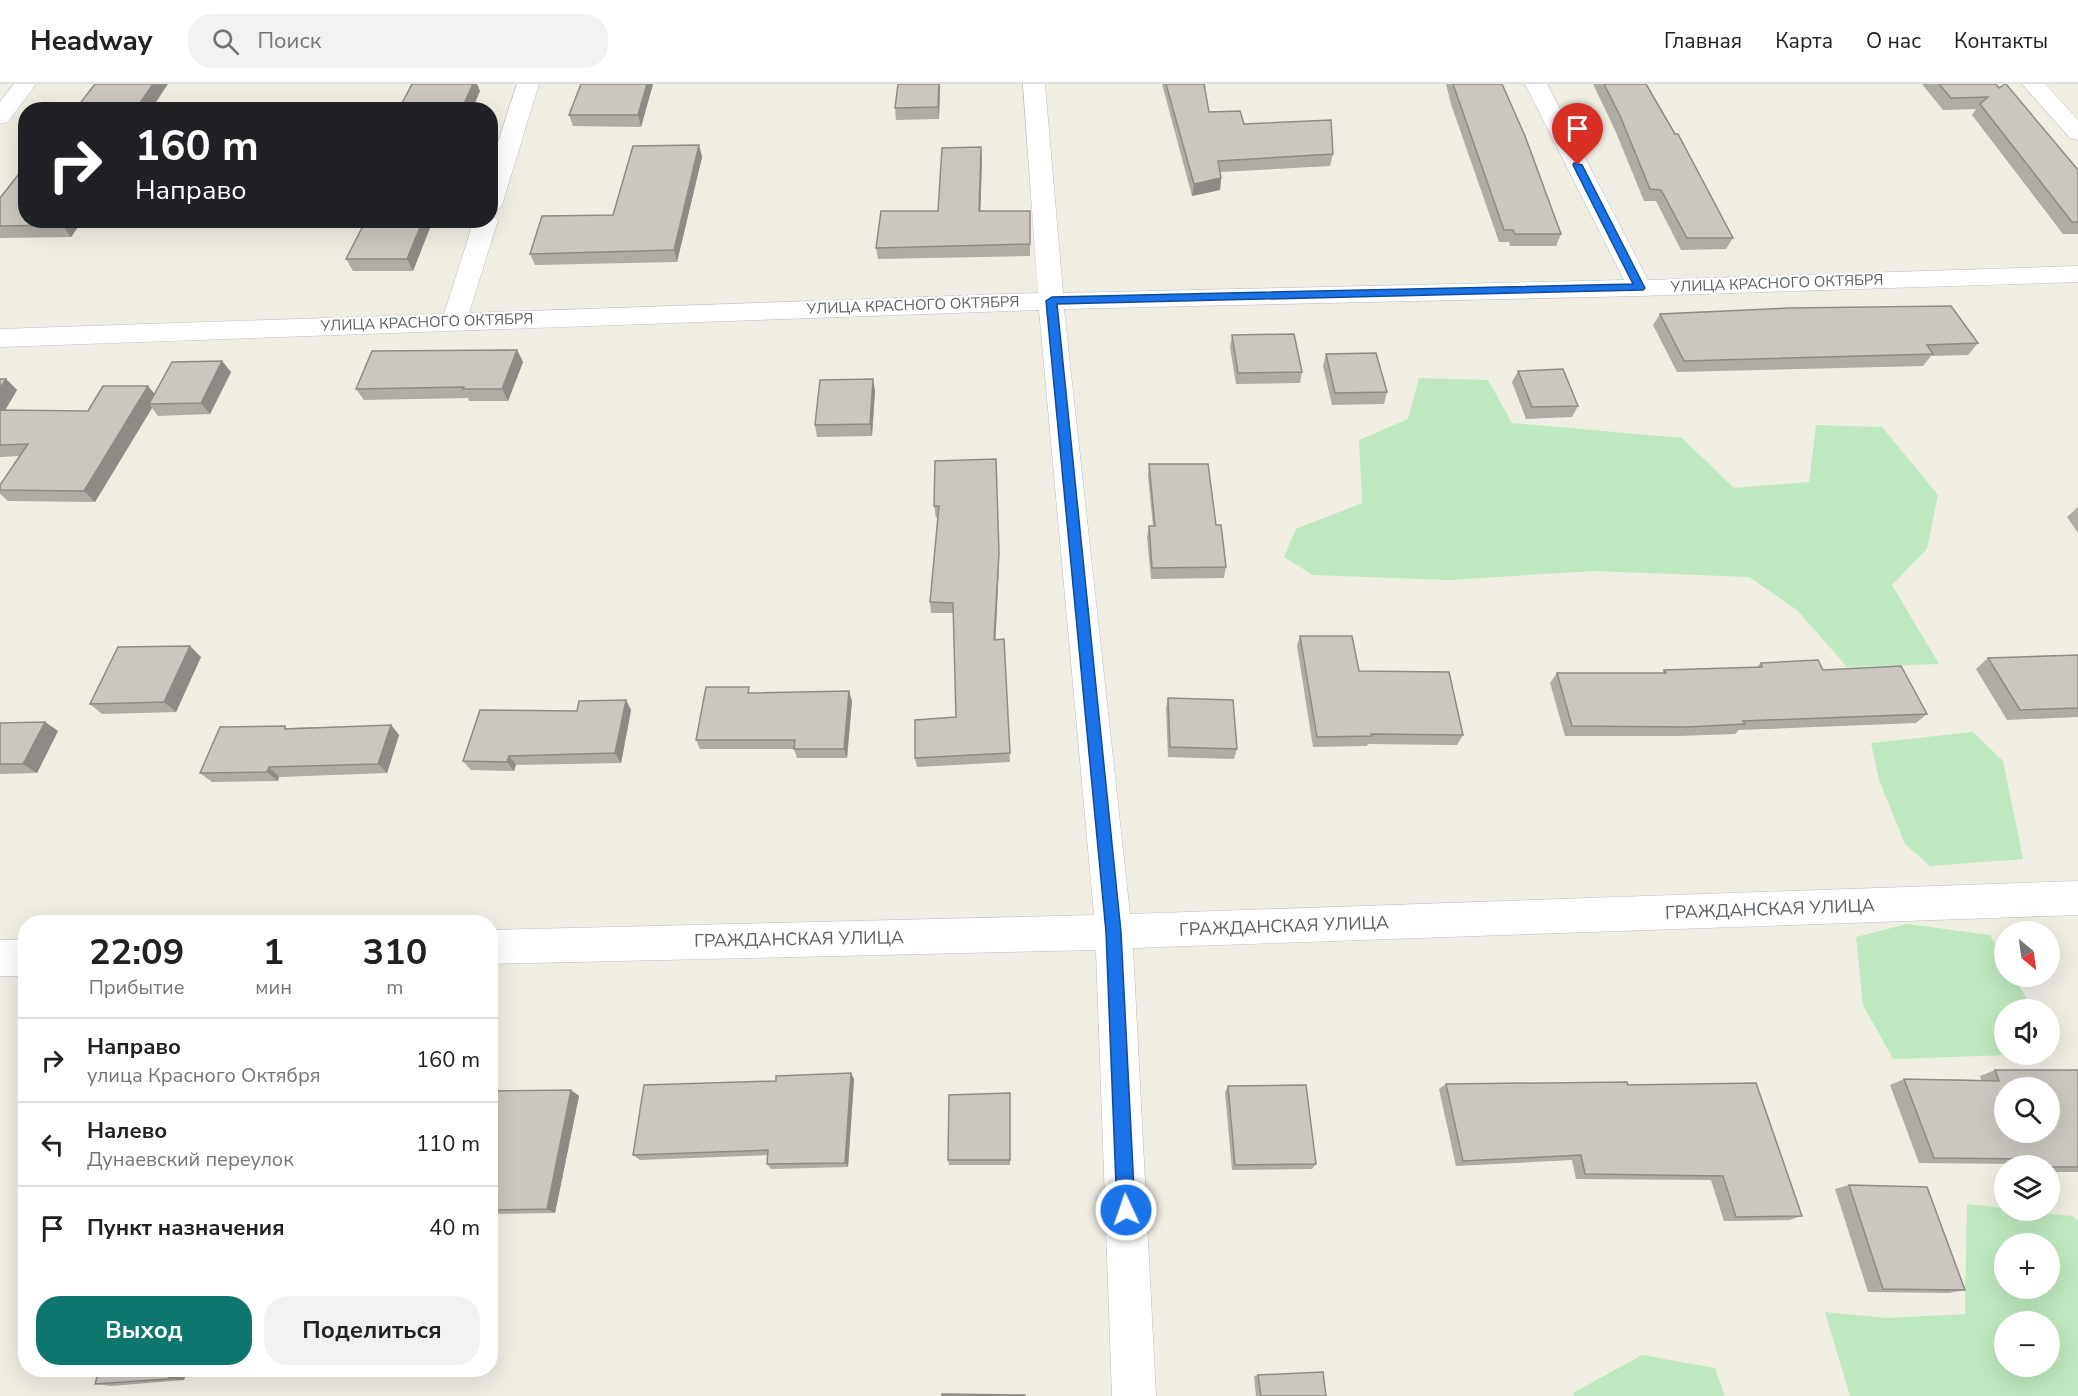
<!DOCTYPE html>
<html lang="ru">
<head>
<meta charset="utf-8">
<style>
  body { margin:0; font-family:"Nunito Sans",sans-serif; background:#f2f2f2; color:#202124; height:100vh; display:flex; flex-direction:column; font-size:22px; white-space:nowrap }
  * { box-sizing:border-box; margin:0 }
  p { font-size:20px; color:#757577 }
  .icon { flex:none; width:33px; height:33px; fill:none; stroke:currentColor; stroke-width:2; stroke-linecap:round; stroke-linejoin:round }
  .map { position:relative; flex:1; overflow:hidden }
  .drawer { position:absolute; left:18px; top:831px; width:480px; height:462px; display:flex; flex-direction:column; background:#fff; border-radius:24px; box-shadow:0 6px 24px #0002 }
  .drawer>* { flex:none }
  .banner { position:absolute; left:18px; top:18px; width:480px; height:126px; border-radius:24px; box-shadow:0 6px 24px #0002; background:#202124; color:#fff; overflow:hidden }
  .needle { width:39px; rotate:151deg }
  .controls { position:absolute; left:1994px; top:837px; display:grid; gap:12px }
  .controls a { display:grid; place-items:center; width:66px; height:66px; border-radius:50%; background:#fff; box-shadow:0 6px 24px #0002; font-size:30px }
  .pin { position:absolute; display:grid; place-items:center; width:51px; height:51px; color:#fff; margin:-62px -26px; border-radius:50% 50% 50% 0; rotate:-45deg; box-shadow:0 0 6px #0007 }
  .pin .icon { rotate:45deg }
  .me { position:absolute; width:66px; margin:-33px; rotate:357deg; stroke-linejoin:round; filter:drop-shadow(0 0 4px #0008) }
  .turn { display:flex; align-items:center; gap:21px; height:126px; padding:0 18px; font-size:27px }
  .turn .icon { width:78px; height:78px; stroke-width:2.5 }
  .turn b { display:block; font-size:42px; line-height:51px }
  .eta { display:flex; justify-content:space-evenly; align-items:center; height:102px; text-align:center }
  .eta b { font-size:36px; font-weight:700; line-height:42px }
  .action { display:flex; gap:12px; margin-top:auto; padding:12px 18px }
  .action a { flex:1; height:69px; border-radius:24px; background:#0f766e; color:#fff; font-size:24px; font-weight:700; line-height:69px; text-align:center }
  .action a+a { background:#f2f2f2; color:#202124 }
  ul { padding:0; list-style:none }
  li { display:flex; align-items:center; gap:18px; height:84px; padding:0 18px; border-top:2px solid #e0e0e0 }
  li div { flex:1 }
  li b { display:block; font-size:22px }
  li em { font-style:normal }
  header { display:flex; align-items:center; gap:36px; box-sizing:border-box; height:84px; padding:0 30px; background:#fff; border-bottom:2px solid #e0e0e0 }
  header strong { font-size:28px }
  nav { display:flex; gap:33px; margin-inline-start:auto; font-size:21px }
  .search { width:420px; height:54px; background:#f2f2f2; display:flex; align-items:center; gap:15px; box-sizing:border-box; padding:0 21px; border-radius:24px; color:#757577; font-size:22px }
  .map>svg:first-child { display:block }
  .green { fill:#bee9be; fill-rule:evenodd }
  .lines { fill:none; stroke-linecap:round; stroke-linejoin:round }
  .street-casing { stroke:#b8bcc1; stroke-width:1 }
  .street { fill:#fff; fill-rule:evenodd }
  .wall { fill:#afaba5 }
  .shaded-wall { fill:#8e8b86 }
  .building { fill:#cbc7c0; stroke:#8e8b86; stroke-width:1.5; fill-rule:evenodd }
  .route { fill:#1a73e8; stroke:#114b97; stroke-width:1.5 }
  .labels { text-anchor:middle; dominant-baseline:central; stroke-width:4.5; stroke-linejoin:round; paint-order:stroke }
  .far-street-label { font-size:15px; fill:#5b6066; stroke:#fff }
  .street-label { font-size:18px; fill:#5b6066; stroke:#fff }
</style>
</head>
<body>
<header>
<strong>Headway</strong>
<div class="search"><svg class="icon" aria-label="search" viewBox="0 0 24 24"><circle cx="10" cy="10" r="6"/><path d="M15 15l6 6"/></svg>Поиск</div>
<nav><a>Главная</a><a>Карта</a><a>О нас</a><a>Контакты</a></nav>
</header>
<div class="map">
<svg width="2078" height="1312" viewBox="0 0 2078 1312">
  <rect width="100%" height="100%" fill="#f0ede3"/>
  <g class="green">
    <path d="M1419,294l69,2 24,43 170,15 52,50 75,-6 7,-57 66,2 56,68 -11,54 -35,36 47,79 -92,3 -50,-57 -48,-33 -156,-6 -144,9 -136,-5 -29,-18 12,-28 66,-26 -3,-63 49,-21z"/>
    <path d="M1973,648l30,29 20,98 -93,7 -25,-22 -26,-64 -8,-37z"/>
    <path d="M1907,840l83,11 14,25v16l10,1 19,32 -29,1v44l5,1 -116,4 -30,-54 -7,-68z"/>
    <path d="M1967,1120l37,4v2l68,6 6,4v176h-228l-25,-84 62,6 78,-4zM2004,1160h45v44h-45zM2004,1238h45v44h-45z"/>
    <path d="M1642,1271l73,13 10,28h-151l-1,-3z"/>
  </g>
  <g class="lines">
    <defs>
      <g id="street">
        <path d="M14,0h22l-28,38 -8,2v-22z"/>
        <path d="M517,0h22l-37,121 -4,5 -8,2v-45z"/>
        <path d="M1023,0h22l18,209 561,-13 -99,-196h22l101,196 430,-14v16l-438,14 -576,13 66,605 948,-33v34l-945,33 23,448h-44l-16,-446 -606,14v-34l604,-15 -55,-605 -1039,37v-18l444,-15 30,-94h16v-6l8,6 -29,93 569,-20z"/>
        <path d="M2022,0h23l33,36v20l-8,-2z"/>
        <rect x="0" y="856" width="26" height="36"/>
      </g>
    </defs>
    <use href="#street" class="street-casing"/>
    <use href="#street" class="street"/>
  </g>
  <g class="wall">
    <path d="M581,0h72l-12,43 -68,-1 -4,-11z"/>
    <path d="M898,0h42l-1,35 -43,1 -1,-12z"/>
    <path d="M1162,0h42l5,28 124,42 -3,12 -110,6 1,6 -1,12 -28,6z"/>
    <path d="M1446,0h56l59,150 -5,12h-46l-1,-4h-10l-48,-138z"/>
    <path d="M1593,0h53l87,154 -7,11 -45,1 -25,-49h-12l-29,-71z"/>
    <path d="M1922,0h74l82,86v64h-15l-91,-119 4,-6 -33,1z"/>
    <path d="M699,61l3,12 -25,105 -142,3 -5,-11 83,-39z"/>
    <path d="M982,75l-2,52h50v45l-152,3 -2,-11 62,-37z"/>
    <path d="M0,114l26,22h57l-12,17 -71,1z"/>
    <path d="M335,136h98l-20,51h-60l-7,-12 18,-34h-26z"/>
    <path d="M1660,230l318,29 -10,12 -37,1 -8,10 -246,6 -24,-47z"/>
    <path d="M1232,251l70,37 -2,11 -64,1 -6,-37z"/>
    <path d="M517,266l6,12 -15,39h-39l-1,-3 -104,2 -8,-11z"/>
    <path d="M1326,270l61,38 -3,12 -52,1 -9,-39z"/>
    <path d="M222,277l9,11 -21,42 -52,2 -6,-8 -57,94 -87,-1 -8,-7v-9l19,-29 -19,1v-78h6l11,11 -12,20 83,1 66,-17z"/>
    <path d="M1518,287l60,35 -6,11 -46,2 -14,-37z"/>
    <path d="M875,306l-3,46 -55,1 -2,-12z"/>
    <path d="M935,377l64,103 -4,76 9,-1 6,123 -93,5 -2,-9 41,-41 -3,-104h-22l-1,-11 8,-85 -2,1 -2,-12z"/>
    <path d="M1149,380l77,103 -2,11 -73,1 -4,-42 2,-11h4l-5,-50z"/>
    <path d="M2078,423v26l-11,-16z"/>
    <path d="M1300,552l59,35 104,64 -6,10 -89,-1 -1,2 -54,1 -16,-101z"/>
    <path d="M2078,571v62l-71,3 -31,-51 12,-11z"/>
    <path d="M201,573l-25,55 -74,2 -12,-10z"/>
    <path d="M1761,579l62,7 104,44 -11,9 -177,7 -4,4 -56,2h-114l-15,-53 7,-10h105l2,-3 93,-3z"/>
    <path d="M751,609l101,8 -5,57h-50l-3,-9h-94l-4,-9z"/>
    <path d="M1168,614l69,51 -3,10 -66,-2 -2,-49z"/>
    <path d="M626,616l5,10 -10,53 -105,2 -2,6 -43,-1 -8,-9 114,-50z"/>
    <path d="M45,638l13,9 -21,42 -37,1v-51z"/>
    <path d="M391,641l8,10 -12,38 -108,4 -1,4 -66,1 -12,-9 87,-45z"/>
    <path d="M1995,986h83v102h-29v-6h-31l-1,-2 -98,-1 -29,-78 14,-6 77,1 -1,-4z"/>
    <path d="M854,995l-6,88 -77,2 -4,-5 1,-9 -128,5 -7,-5 143,-74z"/>
    <path d="M1446,1000l182,1 174,131 -13,4 -65,1 -13,-41 -135,-1 -4,-19 -116,6 -17,-77z"/>
    <path d="M1228,1002l88,78 -4,5 -80,1 -7,-78z"/>
    <path d="M571,1006l8,6 -24,117 -65,1v-115z"/>
    <path d="M1010,1015v66h-61l-1,-5z"/>
    <path d="M1849,1101l116,105 -16,3 -81,-1 -33,-103z"/>
    <path d="M99,1286h88l-3,10 -73,6 -16,-2z"/>
    <path d="M1258,1291l68,21h-70l-2,-20z"/>
  </g>
  <g class="shaded-wall">
    <path d="M153,0h15l-16,24 1,2h-9l-4,-7z"/>
    <path d="M469,0h8l3,7 -8,19h-11z"/>
    <path d="M647,0h6l-12,43 -3,-12z"/>
    <path d="M939,0h1l-1,35 -1,-12z"/>
    <path d="M699,61l3,12 -25,105 -3,-12z"/>
    <path d="M981,63l1,12 -2,64 -1,-12z"/>
    <path d="M1221,94l-1,12 -28,6 2,-12z"/>
    <path d="M65,136h18l-12,17 -9,-12z"/>
    <path d="M423,136h10l-20,51 -6,-12z"/>
    <path d="M517,266l6,12 -15,39 -6,-12z"/>
    <path d="M222,277l9,11 -21,42 -9,-11z"/>
    <path d="M6,295l11,11 -17,29v-31z"/>
    <path d="M873,295l2,11 -3,46 -2,-12z"/>
    <path d="M148,302l10,12 -9,6 3,4 -57,94 -11,-11z"/>
    <path d="M996,375l3,105 -4,86 -1,-10z"/>
    <path d="M190,562l11,11 -25,55 -12,-10z"/>
    <path d="M849,607l3,10 -5,57 -3,-9z"/>
    <path d="M626,616l5,10 -10,53 -6,-10z"/>
    <path d="M45,638l13,9 -21,42 -14,-9z"/>
    <path d="M391,641l8,10 -12,38 -9,-9z"/>
    <path d="M509,672l7,9 -2,6 -7,-9z"/>
    <path d="M269,683l10,10 -1,4 -11,-9z"/>
    <path d="M851,989l3,6 -6,88 -3,-4z"/>
    <path d="M571,1006l8,6 -24,117 -8,-4z"/>
    <path d="M171,1286h16l-3,10 -16,-1z"/>
  </g>
  <g class="building">
    <path d="M95,0h58l-13,19h9l-5,7h-69z"/>
    <path d="M412,0h61l-12,26h-80l18,-1z"/>
    <path d="M581,0h66l-9,31h-69z"/>
    <path d="M898,0h41l-1,23 -43,1z"/>
    <path d="M1166,0h38l5,28 31,-1 4,13 87,-4 2,34 -115,7 3,17 -27,6z"/>
    <path d="M1453,0h49l23,52 36,98h-46l-2,-4h-9z"/>
    <path d="M1604,0h42l29,50h3l55,104h-46l-26,-48 -11,-1 -29,-71z"/>
    <path d="M1939,0h57l3,4 6,-4h1l72,86v52h-6l-92,-118 8,-7 -37,1z"/>
    <path d="M699,61l-25,105 -144,4 12,-38 71,-1 20,-69z"/>
    <path d="M981,63l-2,64h51v33l-154,4 5,-37h57l4,-63z"/>
    <path d="M26,81v55h39l-3,5 -62,1v-28z"/>
    <path d="M366,136h57l-16,39h-61z"/>
    <path d="M1951,222l27,37 -51,2 6,9 -249,7 -24,-47 129,-6z"/>
    <path d="M1294,250l8,38 -64,1 -6,-38z"/>
    <path d="M517,266l-15,39h-39l1,-2 -108,2 16,-38z"/>
    <path d="M1376,269l11,39 -52,1 -9,-39z"/>
    <path d="M222,277l-21,42 -52,1 23,-42z"/>
    <path d="M1563,285l15,37 -46,1 -14,-36z"/>
    <path d="M0,295h6l-6,9z"/>
    <path d="M873,295l-3,45 -55,1 5,-45z"/>
    <path d="M103,302h45l-64,105 -84,-1v-5l28,-41 -28,1v-35l88,1z"/>
    <path d="M996,375l3,94 -5,87 10,-1 6,114 -95,5v-38l41,-3 -3,-114 -23,-1 9,-96h-5l1,-45z"/>
    <path d="M1149,380h59l8,61h5l5,42 -74,1 -3,-42h6z"/>
    <path d="M1300,552h52l7,35 90,1 14,63 -92,-1 1,2 -55,1z"/>
    <path d="M190,562l-26,56 -74,2 28,-57z"/>
    <path d="M2078,571v53l-58,2 -32,-52z"/>
    <path d="M1818,576l5,10 78,-4 26,48 -184,7 2,3 -57,3 -116,-1 -15,-53h109l-2,-3 98,-3 -1,-4z"/>
    <path d="M706,603h43l-1,6 101,-2 -5,58h-50l1,-9h-99z"/>
    <path d="M1168,614l65,2 4,49 -67,-2z"/>
    <path d="M626,616l-11,53 -106,3 -2,6 -44,-1 17,-51 97,1 2,-10z"/>
    <path d="M45,638l-22,42h-23v-41z"/>
    <path d="M391,641l-13,39 -109,3 -2,5 -67,1 20,-46 65,-1v3z"/>
    <path d="M1995,986h83v97h-29v-1h-13l-2,-7 -100,-1 -30,-79 95,2zM2004,1004h45v44h-45z"/>
    <path d="M851,989l-6,90 -78,1 1,-14 -135,5 11,-70 132,-4v-5z"/>
    <path d="M1627,998l1,3 128,-2 46,133 -66,1 -13,-41 -138,-2 -4,-19 -118,6 -17,-77z"/>
    <path d="M1306,1001l10,79 -81,1 -7,-79z"/>
    <path d="M571,1006l-24,119 -57,1v-111l3,-8z"/>
    <path d="M1010,1009v67h-62l1,-65z"/>
    <path d="M1849,1101l78,2 38,103 -82,-1z"/>
    <path d="M99,1286h72l-3,9 -73,5z"/>
    <path d="M1323,1288l3,24h-65l-3,-21z"/>
    <path d="M942,1310l83,1v1h-83z"/>
  </g>
  <path class="route" d="M1574,79l8,2 63,123 -2,2 -586,14 64,628 14,278 -3,6 -6,3 -6,-3 -3,-6 -11,-278 -60,-631 6,-4 581,-13 -60,-119z"/>
  <g class="labels">
    <g class="far-street-label">
      <text transform="translate(1777 199) rotate(-2)">УЛИЦА КРАСНОГО ОКТЯБРЯ</text>
      <text transform="translate(913 221) rotate(-2)">УЛИЦА КРАСНОГО ОКТЯБРЯ</text>
      <text transform="translate(427 238) rotate(-2)">УЛИЦА КРАСНОГО ОКТЯБРЯ</text>
    </g>
    <g class="street-label">
      <text transform="translate(1770 825) rotate(-2)">ГРАЖДАНСКАЯ УЛИЦА</text>
      <text transform="translate(1284 842) rotate(-2)">ГРАЖДАНСКАЯ УЛИЦА</text>
      <text transform="translate(799 855) rotate(-1)">ГРАЖДАНСКАЯ УЛИЦА</text>
    </g>
  </g>
</svg>
<div class="controls">
<a><svg class="needle" viewBox="-14 -14 28 28"><path d="M0-13l5 13h-10z" fill="#e53935"/><path d="M0 13l5-13h-10z" fill="#757577"/></svg></a>
<a><svg class="icon" aria-label="sound" viewBox="0 0 24 24"><path d="M4 9h4l5-4v14l-5-4H4zM17 9q2 3 0 6"/></svg></a>
<a><svg class="icon" aria-label="search" viewBox="0 0 24 24"><circle cx="10" cy="10" r="6"/><path d="M15 15l6 6"/></svg></a>
<a><svg class="icon" aria-label="layers" viewBox="0 0 24 24"><path d="M12 4l9 5-9 5-9-5zM3 14l9 5 9-5"/></svg></a>
<a>+</a>
<a>−</a>
</div>
<div class="pin" style="left:1578px;top:81px;background:#d93025"><svg class="icon" aria-label="arrive" viewBox="0 0 24 24"><path d="M6 21V4h12l-3 4 3 4H6"/></svg></div>
<svg class="me" style="left:1126px;top:1126px" viewBox="-20 -20 40 40"><circle r="17" fill="#1a73e8" stroke="#fff" stroke-width="3"/><path d="M0-11L8 9 0 5-8 9z" fill="#fff"/></svg>
<div class="banner">
<div class="turn"><svg class="icon" aria-label="right" viewBox="0 0 24 24"><path d="M7 20v-9h11M14 6l5 5-5 5"/></svg><div><b>160 m</b>Направо</div></div>
</div>
<section class="drawer">
<div class="eta">
<div><b>22:09</b><p>Прибытие</p></div>
<div><b>1</b><p>мин</p></div>
<div><b>310</b><p>m</p></div>
</div>
<ul>
<li><svg class="icon" aria-label="right" viewBox="0 0 24 24"><path d="M7 20v-9h11M14 6l5 5-5 5"/></svg><div><b>Направо</b><p>улица Красного Октября</p></div><em>160 m</em></li>
<li><svg class="icon" aria-label="left" viewBox="0 0 24 24"><path d="M17 20v-9H6M10 6l-5 5 5 5"/></svg><div><b>Налево</b><p>Дунаевский переулок</p></div><em>110 m</em></li>
<li><svg class="icon" aria-label="arrive" viewBox="0 0 24 24"><path d="M6 21V4h12l-3 4 3 4H6"/></svg><div><b>Пункт назначения</b></div><em>40 m</em></li>
</ul>
<div class="action"><a>Выход</a><a>Поделиться</a></div>
</section>
</div>
</body>
</html>
